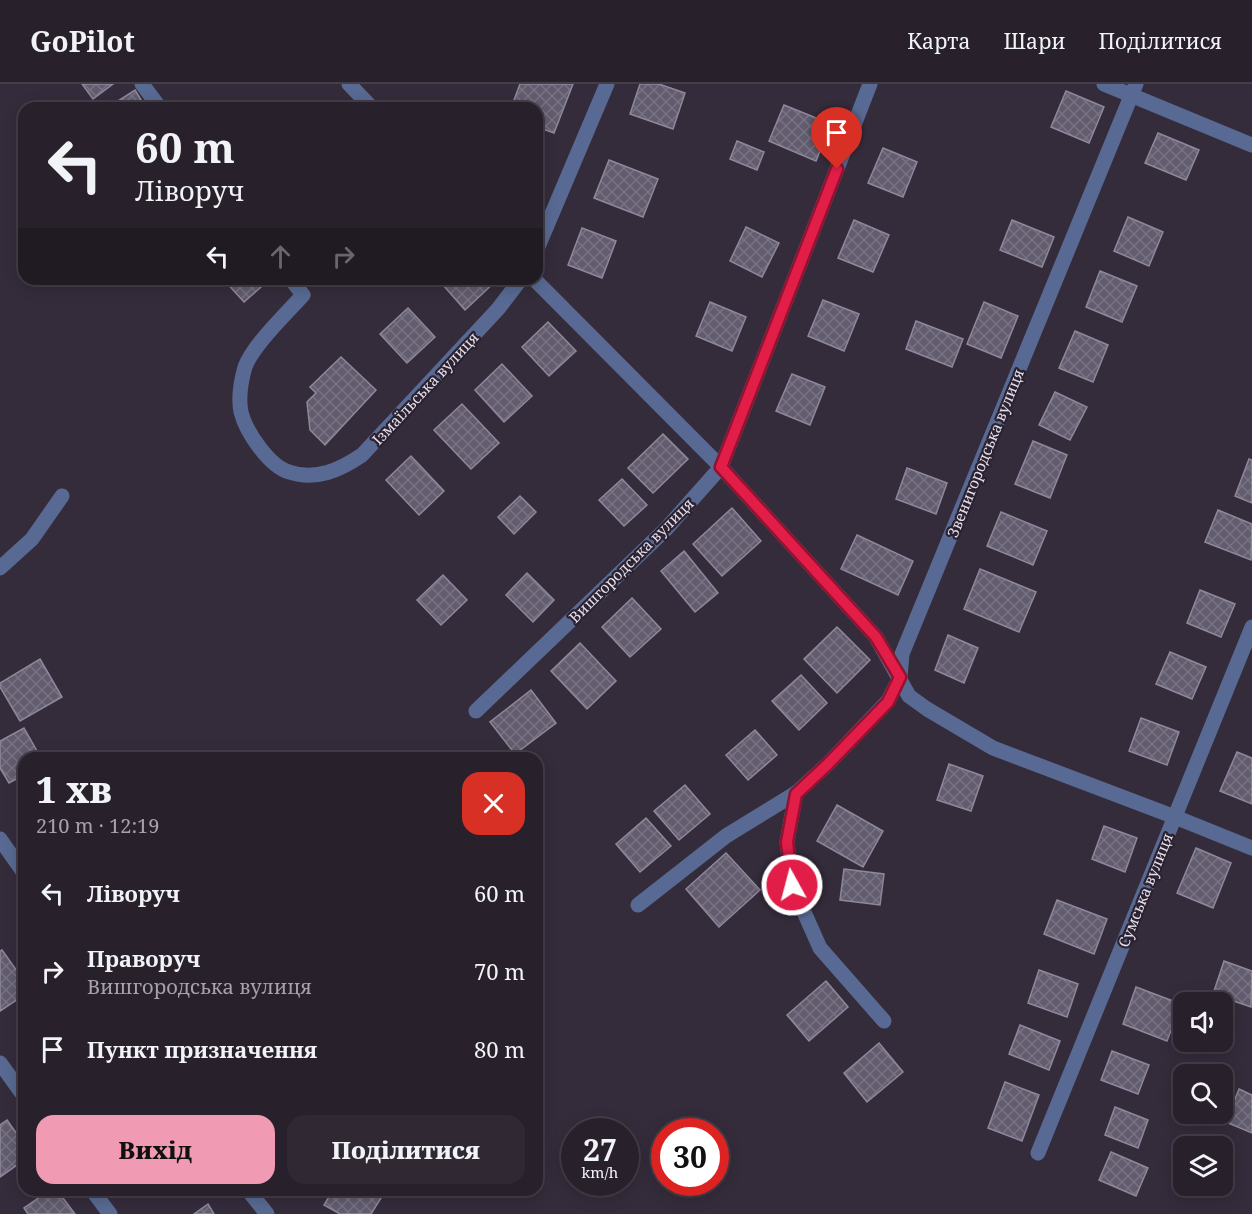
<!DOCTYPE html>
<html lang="uk">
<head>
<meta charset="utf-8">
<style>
  body { margin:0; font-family:"Noto Serif",serif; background:#302934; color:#f1f3f6; height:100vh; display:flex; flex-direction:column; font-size:22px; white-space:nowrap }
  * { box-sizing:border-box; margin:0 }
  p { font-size:20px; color:#a5a3a9 }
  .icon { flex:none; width:33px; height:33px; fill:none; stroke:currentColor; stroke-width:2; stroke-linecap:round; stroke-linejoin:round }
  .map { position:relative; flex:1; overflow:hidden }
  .side { position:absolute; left:18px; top:668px; width:525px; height:444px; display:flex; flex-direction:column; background:#28212c; border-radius:18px; box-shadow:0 3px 15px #0003,0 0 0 2px #443e48 }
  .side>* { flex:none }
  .guide { position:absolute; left:18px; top:18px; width:525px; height:183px; border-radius:18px; box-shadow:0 3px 15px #0003,0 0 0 2px #443e48; background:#28212c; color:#f1f3f6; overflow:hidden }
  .fabs { position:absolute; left:1173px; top:908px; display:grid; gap:12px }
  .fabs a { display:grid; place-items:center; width:60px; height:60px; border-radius:12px; background:#28212c; box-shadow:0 3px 15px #0003,0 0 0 2px #443e48; font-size:30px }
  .speed { position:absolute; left:561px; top:1034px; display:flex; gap:12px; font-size:30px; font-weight:700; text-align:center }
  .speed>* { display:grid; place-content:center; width:78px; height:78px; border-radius:50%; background:#28212c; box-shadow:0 3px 15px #0003,0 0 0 2px #443e48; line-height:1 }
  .speed small { font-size:15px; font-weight:400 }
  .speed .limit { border:9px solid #d22; background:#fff; color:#111 }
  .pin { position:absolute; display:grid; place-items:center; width:51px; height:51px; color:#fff; margin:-62px -26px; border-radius:50% 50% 50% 0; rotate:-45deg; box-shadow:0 0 6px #0007 }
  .pin .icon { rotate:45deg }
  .me { position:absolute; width:66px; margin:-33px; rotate:353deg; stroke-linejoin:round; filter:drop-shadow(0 0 4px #0008) }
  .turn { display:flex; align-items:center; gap:21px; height:126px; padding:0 18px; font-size:27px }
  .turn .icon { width:78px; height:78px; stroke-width:2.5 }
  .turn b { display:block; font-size:42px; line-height:51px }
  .lanes { display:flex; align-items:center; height:57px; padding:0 18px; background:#0003; justify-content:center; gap:30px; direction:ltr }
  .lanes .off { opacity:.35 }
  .round { display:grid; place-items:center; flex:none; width:63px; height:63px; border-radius:18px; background:#302934 }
  .head { display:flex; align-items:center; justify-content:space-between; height:102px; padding:0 18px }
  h1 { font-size:36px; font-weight:800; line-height:45px }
  .cta { display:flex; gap:12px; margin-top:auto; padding:12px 18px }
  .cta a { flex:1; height:69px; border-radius:18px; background:#f19ab3; color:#111; font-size:24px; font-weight:800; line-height:69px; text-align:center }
  .cta a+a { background:#302934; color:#f1f3f6 }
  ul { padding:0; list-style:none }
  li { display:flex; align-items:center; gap:18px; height:78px; padding:0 18px }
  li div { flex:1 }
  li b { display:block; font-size:22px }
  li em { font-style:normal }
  header { display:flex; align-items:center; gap:36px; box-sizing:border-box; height:84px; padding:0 30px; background:#28212c; border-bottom:2px solid #443e48 }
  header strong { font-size:28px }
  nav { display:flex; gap:33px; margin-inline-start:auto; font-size:21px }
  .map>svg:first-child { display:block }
  .building { fill:url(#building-cross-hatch); stroke:#8f889c; stroke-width:1.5 }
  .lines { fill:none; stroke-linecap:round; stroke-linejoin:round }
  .minor { stroke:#586a93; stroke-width:15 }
  .route-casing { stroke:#92132f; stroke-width:15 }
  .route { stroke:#e11d48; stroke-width:10 }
  .labels { text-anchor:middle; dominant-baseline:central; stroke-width:4.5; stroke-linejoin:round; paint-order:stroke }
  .street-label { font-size:15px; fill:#e4dee8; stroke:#2b2231 }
</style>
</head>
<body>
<header>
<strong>GoPilot</strong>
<nav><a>Карта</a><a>Шари</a><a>Поділитися</a></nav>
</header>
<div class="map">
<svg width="1252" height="1130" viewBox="0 0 1252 1130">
  <defs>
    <pattern id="building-cross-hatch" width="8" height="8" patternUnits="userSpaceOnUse" patternTransform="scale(1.5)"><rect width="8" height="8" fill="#625c6e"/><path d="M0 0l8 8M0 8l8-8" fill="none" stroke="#787383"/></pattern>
  </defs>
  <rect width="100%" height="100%" fill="#352c3b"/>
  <g class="building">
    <path d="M82,0h31l-20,15z"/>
    <path d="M520,0h53l-19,49 -17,-6v-19h-26z"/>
    <path d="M640,0h19l26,9 -12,36 -43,-15z"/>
    <path d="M135,6l11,18h-39z"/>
    <path d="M1066,7l38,16 -15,36 -38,-16z"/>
    <path d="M784,21l47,19 -15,37 -47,-20z"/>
    <path d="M1158,49l41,17 -13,30 -41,-17z"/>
    <path d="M737,57l27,11 -7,18 -27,-11z"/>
    <path d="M883,64l34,14 -14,35 -35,-14z"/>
    <path d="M609,76l49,19 -15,38 -49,-19z"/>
    <path d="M1128,133l35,15 -14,34 -35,-15z"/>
    <path d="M854,136l35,15 -16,37 -35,-14z"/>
    <path d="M1012,136l42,17 -12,30 -42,-17z"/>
    <path d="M746,143l33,16 -17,34 -32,-16z"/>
    <path d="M582,144l34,13 -14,37 -34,-13z"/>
    <path d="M1100,187l37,15 -15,36 -36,-15z"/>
    <path d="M223,195h47l-26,23z"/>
    <path d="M450,195h46l1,1 -32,30 -22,-25z"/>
    <path d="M823,216l36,14 -15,37 -36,-15z"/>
    <path d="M710,218l36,15 -14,34 -36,-15z"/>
    <path d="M984,218l34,14 -17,42 -34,-14z"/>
    <path d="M408,224l27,29 -28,26 -27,-29z"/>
    <path d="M916,237l47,18 -11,28 -46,-18z"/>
    <path d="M548,238l28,29 -27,25 -27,-29z"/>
    <path d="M1075,247l33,14 -15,37 -34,-14z"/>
    <path d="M341,273l35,33 -51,55 -15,-15 -3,-28 9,-9 -6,-6z"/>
    <path d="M502,280l30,32 -28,26 -29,-32z"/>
    <path d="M792,290l33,13 -15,38 -34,-14z"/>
    <path d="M1055,308l32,15 -17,33 -31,-15z"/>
    <path d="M462,320l37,39 -28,26 -37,-39z"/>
    <path d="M663,350l25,25 -35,34 -25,-25z"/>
    <path d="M1033,357l34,14 -17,43 -35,-14z"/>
    <path d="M411,372l33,35 -25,24 -33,-35z"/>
    <path d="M1249,375l3,1v43l-17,-7z"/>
    <path d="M907,384l40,15 -11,31 -40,-15z"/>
    <path d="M622,395l25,26 -23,21 -25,-26z"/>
    <path d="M520,412l16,16 -22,22 -16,-17z"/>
    <path d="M732,424l29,33 -39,35 -29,-32z"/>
    <path d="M1218,426l34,14 -1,36 -46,-18z"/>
    <path d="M1001,428l46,19 -14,34 -46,-19z"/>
    <path d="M857,451l56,26 -15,34 -57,-26z"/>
    <path d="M684,467l34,42 -23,19 -34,-41z"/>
    <path d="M980,485l56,23 -17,40 -55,-23z"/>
    <path d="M527,489l27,27 -21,22 -27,-27z"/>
    <path d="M443,491l24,25 -26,25 -24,-25z"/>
    <path d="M1200,506l35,14 -14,33 -34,-14z"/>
    <path d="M632,514l29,31 -31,28 -28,-30z"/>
    <path d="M837,543l33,33 -33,33 -33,-34z"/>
    <path d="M948,551l30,13 -14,35 -29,-13z"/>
    <path d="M580,559l36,38 -29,28 -36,-38z"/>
    <path d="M1170,568l36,15 -14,32 -36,-15z"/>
    <path d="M40,575l22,38 -42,24 -20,-34v-4z"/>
    <path d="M801,591l26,28 -28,27 -27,-29z"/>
    <path d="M531,606l25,33 -41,31 -25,-32z"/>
    <path d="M1141,634l38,14 -12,33 -38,-14z"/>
    <path d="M24,644l17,30h-17v17l-15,8 -9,-15v-27z"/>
    <path d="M755,646l22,25 -29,25 -22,-25z"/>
    <path d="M1237,668l15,6v46l-32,-13z"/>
    <path d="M949,680l34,12 -12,35 -34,-11z"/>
    <path d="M685,701l25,29 -31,26 -25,-29z"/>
    <path d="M837,721l46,26 -20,36 -46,-26z"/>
    <path d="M646,734l25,28 -31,26 -24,-28z"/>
    <path d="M1104,742l33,12 -12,34 -33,-13z"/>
    <path d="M1196,764l35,15 -18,45 -36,-15z"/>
    <path d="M726,769l34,37 -41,37 -33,-38z"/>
    <path d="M844,785l40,5 -4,31 -40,-5z"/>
    <path d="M1057,816l50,19 -13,35 -50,-20z"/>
    <path d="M2,866l22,31v14l-24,16v-60z"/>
    <path d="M1224,877l28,10 -1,36 -38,-13z"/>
    <path d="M1039,886l39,14 -11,33 -39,-14z"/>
    <path d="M826,897l22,26 -39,34 -22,-26z"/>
    <path d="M1136,903l45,17 -14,37 -44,-17z"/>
    <path d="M1020,941l40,16 -11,29 -40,-16z"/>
    <path d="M879,959l24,29 -36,30 -23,-29z"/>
    <path d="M1112,967l37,14 -11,29 -37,-14z"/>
    <path d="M1005,998l34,13 -17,46 -34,-13z"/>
    <path d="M1239,1005l13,6v38l-26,-11z"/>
    <path d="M1115,1023l33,13 -10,28 -33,-13z"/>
    <path d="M7,1036l17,24v16l-24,17v-52z"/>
    <path d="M1111,1068l37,16 -12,28 -37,-16z"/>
    <path d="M50,1106h7l18,24h-47l-4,-6z"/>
    <path d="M333,1106h53l-15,24h-31l-16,-9z"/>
    <path d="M208,1120l6,10h-20z"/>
  </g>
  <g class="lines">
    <g class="minor">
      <path d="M142,0l18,24"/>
      <path d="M349,0l23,24"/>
      <path d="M1104,0l148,61"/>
      <path d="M537,165l70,-165"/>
      <path d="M291,195l12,16c-16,18 -50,50 -58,72 -4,14 -7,30 -4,45 5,20 28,54 48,60 27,9 51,-2 73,-17l136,-146 23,-30"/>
      <path d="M534,195l187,188 155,170 33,59 18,13 66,39 182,69 77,31"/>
      <path d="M0,484l32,-29 30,-43"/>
      <path d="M476,627l190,-182 55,-62 149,-383"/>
      <path d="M796,709l-9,49 5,43 28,63 64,73"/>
      <path d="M0,755l24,34"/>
      <path d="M638,821l88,-69 70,-43 32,-29 60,-63 12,-24 2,-23 234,-570"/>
      <path d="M0,979l24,33"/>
      <path d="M1038,1069l214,-526"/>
      <path d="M92,1106l18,24"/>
      <path d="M248,1106l19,24"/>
    </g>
  </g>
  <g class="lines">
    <defs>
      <path id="route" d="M792,801l-5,-43 9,-48 32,-30 60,-62 12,-25 -24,-40 -155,-170 116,-298"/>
    </defs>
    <use href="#route" class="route-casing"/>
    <use href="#route" class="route"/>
  </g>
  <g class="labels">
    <g class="street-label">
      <text transform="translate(425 304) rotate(-47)">Ізмаїльська вулиця</text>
      <text transform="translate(985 369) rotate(-68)">Звенигородська вулиця</text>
      <text transform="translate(631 476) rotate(-45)">Вишгородська вулиця</text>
      <text transform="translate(1145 806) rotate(-68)">Сумська вулиця</text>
    </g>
  </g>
</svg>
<div class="fabs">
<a><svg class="icon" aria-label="sound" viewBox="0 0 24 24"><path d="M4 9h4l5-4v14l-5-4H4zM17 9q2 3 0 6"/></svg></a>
<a><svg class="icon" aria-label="search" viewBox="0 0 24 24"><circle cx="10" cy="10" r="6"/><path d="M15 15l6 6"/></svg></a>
<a><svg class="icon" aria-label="layers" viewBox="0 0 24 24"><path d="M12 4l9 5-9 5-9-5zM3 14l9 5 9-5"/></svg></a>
</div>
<div class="speed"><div>27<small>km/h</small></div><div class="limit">30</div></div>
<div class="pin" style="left:837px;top:85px;background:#d93025"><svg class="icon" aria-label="arrive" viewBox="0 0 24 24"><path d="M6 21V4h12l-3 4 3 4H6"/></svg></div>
<svg class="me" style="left:792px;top:801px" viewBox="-20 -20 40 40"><circle r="17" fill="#e11d48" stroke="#fff" stroke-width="3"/><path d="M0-11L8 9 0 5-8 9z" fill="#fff"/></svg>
<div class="guide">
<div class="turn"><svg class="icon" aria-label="left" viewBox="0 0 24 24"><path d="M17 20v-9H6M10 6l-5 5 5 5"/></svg><div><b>60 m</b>Ліворуч</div></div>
<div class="lanes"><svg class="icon" aria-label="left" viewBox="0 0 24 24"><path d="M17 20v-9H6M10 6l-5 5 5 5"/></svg><svg class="icon off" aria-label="ahead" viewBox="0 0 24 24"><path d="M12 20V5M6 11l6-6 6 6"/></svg><svg class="icon off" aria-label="right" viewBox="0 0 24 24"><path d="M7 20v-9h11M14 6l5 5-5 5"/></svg></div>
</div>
<section class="side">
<div class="head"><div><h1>1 хв</h1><p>210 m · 12:19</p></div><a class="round" style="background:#d93025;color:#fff"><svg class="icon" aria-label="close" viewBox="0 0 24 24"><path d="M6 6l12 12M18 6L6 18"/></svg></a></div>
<ul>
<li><svg class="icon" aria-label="left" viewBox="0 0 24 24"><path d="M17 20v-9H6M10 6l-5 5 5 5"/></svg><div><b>Ліворуч</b></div><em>60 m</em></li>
<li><svg class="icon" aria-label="right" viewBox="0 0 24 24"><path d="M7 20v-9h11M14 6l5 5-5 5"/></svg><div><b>Праворуч</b><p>Вишгородська вулиця</p></div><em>70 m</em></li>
<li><svg class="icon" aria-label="arrive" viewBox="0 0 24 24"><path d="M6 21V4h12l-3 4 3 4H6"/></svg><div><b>Пункт призначення</b></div><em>80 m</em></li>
</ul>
<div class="cta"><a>Вихід</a><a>Поділитися</a></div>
</section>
</div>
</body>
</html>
